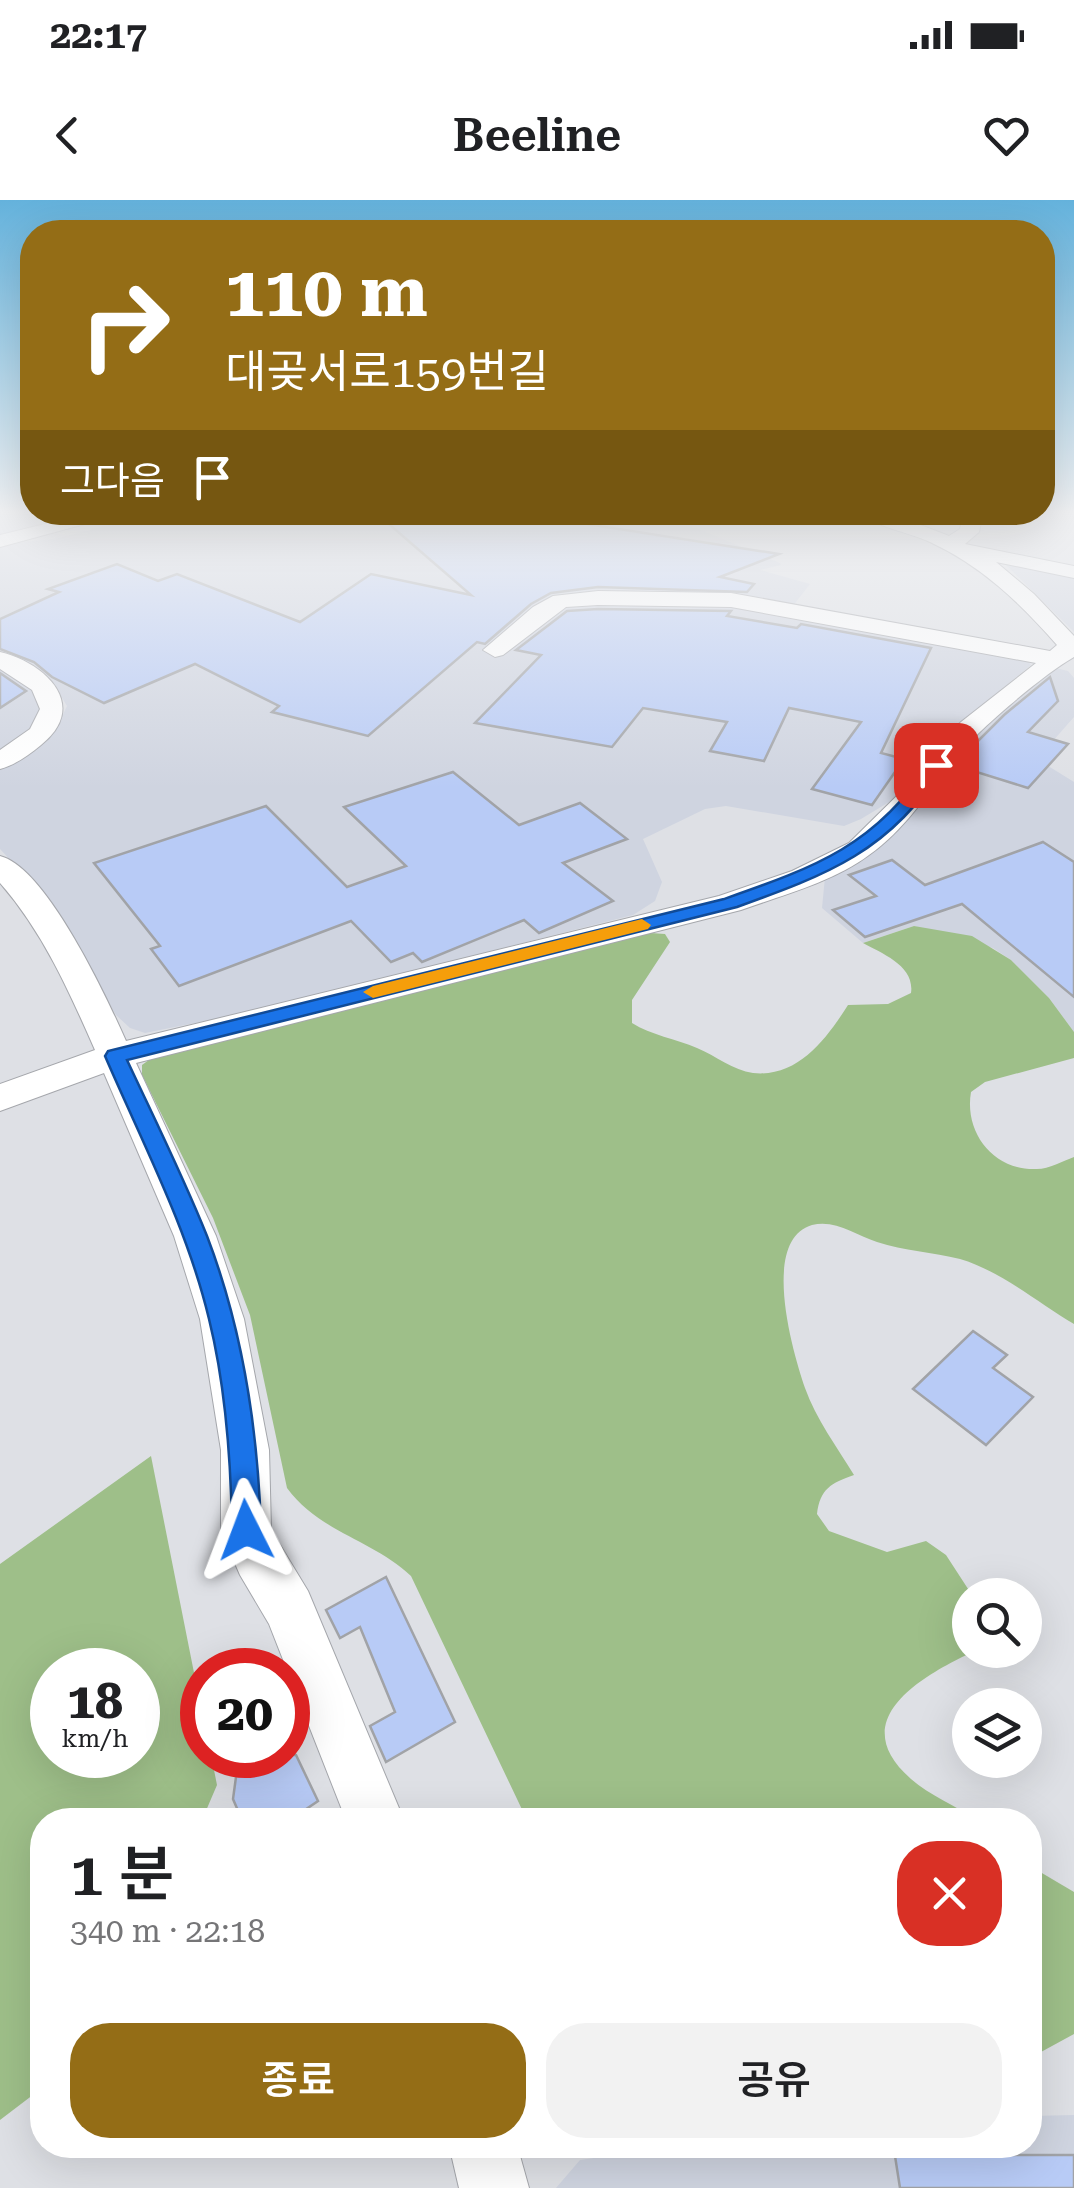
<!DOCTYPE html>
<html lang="ko">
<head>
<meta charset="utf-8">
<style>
  body { margin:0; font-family:"Roboto Serif","Noto Sans KR",serif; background:#f2f2f2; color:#202124; height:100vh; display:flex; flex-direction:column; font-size:38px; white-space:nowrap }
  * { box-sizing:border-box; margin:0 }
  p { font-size:32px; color:#757577 }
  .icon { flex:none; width:55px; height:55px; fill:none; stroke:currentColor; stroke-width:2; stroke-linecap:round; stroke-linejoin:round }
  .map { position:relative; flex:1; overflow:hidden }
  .details { position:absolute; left:30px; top:1608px; width:1012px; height:350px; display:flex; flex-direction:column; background:#fff; border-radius:40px; box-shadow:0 10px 40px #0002 }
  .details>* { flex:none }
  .guide { position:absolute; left:20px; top:20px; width:1035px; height:305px; border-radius:40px; box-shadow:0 10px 40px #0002; background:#946d16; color:#fff; overflow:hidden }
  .fabs { position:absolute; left:952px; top:1378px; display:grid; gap:20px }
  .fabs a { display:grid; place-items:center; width:90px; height:90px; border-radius:50%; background:#fff; box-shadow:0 10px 40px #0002; font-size:50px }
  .speed { position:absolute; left:30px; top:1448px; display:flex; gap:20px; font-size:50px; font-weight:700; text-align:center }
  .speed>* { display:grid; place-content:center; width:130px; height:130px; border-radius:50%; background:#fff; box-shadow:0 10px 40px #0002; line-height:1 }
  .speed small { font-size:25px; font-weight:400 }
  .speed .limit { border:15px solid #d22; background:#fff; color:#111 }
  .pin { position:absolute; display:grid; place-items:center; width:85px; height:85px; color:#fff; margin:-42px; border-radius:20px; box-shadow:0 5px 15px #0006 }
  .me { position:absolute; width:110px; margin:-55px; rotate:357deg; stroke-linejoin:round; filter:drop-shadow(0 0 8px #0008) }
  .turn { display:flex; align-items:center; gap:35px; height:210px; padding:0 40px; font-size:45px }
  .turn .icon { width:130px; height:130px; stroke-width:2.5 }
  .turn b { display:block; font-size:70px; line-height:85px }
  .then { display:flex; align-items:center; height:95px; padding:0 40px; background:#0003; gap:20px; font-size:38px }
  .round { display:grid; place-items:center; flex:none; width:105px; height:105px; border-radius:40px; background:#f2f2f2 }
  .summary { display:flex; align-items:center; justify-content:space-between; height:170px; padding:0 40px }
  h1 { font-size:60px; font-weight:600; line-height:75px }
  .cta { display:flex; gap:20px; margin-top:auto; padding:20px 40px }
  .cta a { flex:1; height:115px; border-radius:40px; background:#946d16; color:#fff; font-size:40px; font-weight:600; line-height:115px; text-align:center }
  .cta a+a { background:#f2f2f2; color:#202124 }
  .status { display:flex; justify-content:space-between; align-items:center; height:70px; padding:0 50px; background:#fff; direction:ltr }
  .status svg { height:28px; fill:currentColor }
  header { display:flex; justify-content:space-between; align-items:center; height:130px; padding:0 40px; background:#fff; font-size:45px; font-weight:600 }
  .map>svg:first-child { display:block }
  .built { fill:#cfd4e0 }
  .green { fill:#9ebf89; fill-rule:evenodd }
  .building { fill:#b8cbf6; stroke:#a1a3a7; stroke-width:2.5 }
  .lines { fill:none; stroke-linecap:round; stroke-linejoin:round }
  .minor-casing { stroke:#a5a7ac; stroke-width:2 }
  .minor { fill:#fff; fill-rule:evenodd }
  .route { fill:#1a73e8; stroke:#114b97; stroke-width:2.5 }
  .slow { fill:#f59e0b }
</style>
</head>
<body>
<div class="status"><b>22:17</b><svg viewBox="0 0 49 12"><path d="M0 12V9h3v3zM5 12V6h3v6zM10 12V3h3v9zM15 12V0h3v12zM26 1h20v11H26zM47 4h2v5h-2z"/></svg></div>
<header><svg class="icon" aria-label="back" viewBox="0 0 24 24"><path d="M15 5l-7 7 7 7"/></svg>Beeline<svg class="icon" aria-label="heart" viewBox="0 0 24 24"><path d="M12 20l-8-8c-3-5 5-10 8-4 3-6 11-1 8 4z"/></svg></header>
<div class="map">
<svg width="1074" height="1988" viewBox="0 0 1074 1988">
  <rect width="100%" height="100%" fill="#dee0e5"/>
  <g class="built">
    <path d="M20,310l12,2 79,1 -111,25v-23z"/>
    <path d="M160,312l483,1 17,9 36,6 84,35 1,2 -21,5 50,14 -21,27 237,48 5,6 -89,74 -25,39 -18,18 -38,23 -17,7 -118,-20 -21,3 -62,30 19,43 -7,19 -22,14 -373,95 -115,23 -15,-5 -14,-13 -77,-124 -39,-42v-82l38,-21 18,-17 11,-23 -14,-23 -53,-30v-109l54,-5z"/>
    <path d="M1011,362l63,14v56l-68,-67z"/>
    <path d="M0,464l41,31 -1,28 -40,31z"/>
    <path d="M1056,468l12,3 6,7v39l-37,42 37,23v250l-25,-34 -38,-38 -18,-12 -79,-22 -51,17 -41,-35 3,-31 100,-80 20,-31 31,-35z"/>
    <path d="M1074,1915v73h-518l24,-28 103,-15h347v-29z"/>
  </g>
  <g class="green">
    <path d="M914,726l58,10 39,24 38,38 25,34v26l-89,24 -14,10c-7,40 22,79 66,77 12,0 26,-8 37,-12v167c-36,-21 -73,-53 -114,-65 -27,-7 -56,-8 -83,-17 -21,-7 -42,-23 -65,-17 -52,15 -19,128 -7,163 11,31 32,59 49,87 -23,8 -34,14 -37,39l12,17 58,21 39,-11 20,14 26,40 -2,55h7c-52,24 -135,69 -66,129 18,16 45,27 66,41h-450l-116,-244c-38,-36 -92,-44 -124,-88l-37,-173 -37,-97 -71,-143v-10l11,-8 498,-124 14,1 5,8 -38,58v23c19,12 44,16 65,25 19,8 36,22 56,25 45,5 74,-35 95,-68l40,-1 23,-11c4,-27 -28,-39 -48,-50z"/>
    <path d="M151,1256l51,257v42h9l6,30 -15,35h-160v268l-42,32v-556zM52,1470h86v85h-86z"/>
    <path d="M1030,1666l44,26v142l-44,24z"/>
  </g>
  <g class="building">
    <path d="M375,312h135l269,42 -59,23 34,7 -7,8 -149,-5 -47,6 -20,11 -46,40 -8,-2 -109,94 -96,-24 7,-6 -84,-42 -91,39 -52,-26 -18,-15 -34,-13v-30l59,-27 -11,-3 69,-25 41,17 19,-7 123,48 71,-48 100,21z"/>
    <path d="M598,409l133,2 -4,5 70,12 4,-4 130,24 -50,105 23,6 -32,46 -60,-16 49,-67 -72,-14 -25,53 -54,-10 17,-29 -84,-14 -31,39 -137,-24 66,-68 -25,-5 51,-39z"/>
    <path d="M0,473l26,18 -26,17z"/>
    <path d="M1050,477l8,24 -30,31 40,12 -40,44 -74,-23 50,-50z"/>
    <path d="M453,572l66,53 61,-22 47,36 -64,24 50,38 -74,32 -15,-13 -102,42 -9,-9 -22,9 -40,-41 -172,65 -28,-37 9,-3 -66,-83 172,-57 81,81 59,-21 -62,-59z"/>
    <path d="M1043,642l31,20v135l-112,-93 -97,33 -32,-27 43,-14 -27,-21 43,-15 33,25z"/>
    <path d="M973,1131l34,24 -14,13 40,29 -47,48 -73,-56z"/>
    <path d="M386,1377l69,145 -69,40 -16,-36 25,-14 -35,-85 -20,11 -14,-28z"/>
    <path d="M239,1555h57l22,46 -28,19h-48l-9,-21z"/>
    <path d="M996,1955h78v33h-174l-5,-32z"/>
  </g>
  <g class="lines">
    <defs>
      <g id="minor">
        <path d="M94,312h35l-129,35v-12z"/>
        <path d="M858,312h29l62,24 11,-7 3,-17h20l-4,20 -14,12 109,22v12l-78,-16 38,32 40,42v21c-30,17 -95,72 -118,100 -26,33 -51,73 -87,98 -36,27 -86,40 -128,55l-605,153 80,173 28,83 25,131 2,80 37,61 96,229h-58l-77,-196 -29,-49 -19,-44v-81l-21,-131 -26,-83 -70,-163 -104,38v-27l95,-34c-26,-59 -52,-118 -95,-167v-27c46,11 107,142 126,185l593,-145 73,-25 57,-28 64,-63 25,-35 23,-23 75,-59 -305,-56 -133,-2 -32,2 -63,48 -8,2 -12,-7 50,-43 20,-11 45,-5 133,2 319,58 7,-6c-37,-42 -75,-79 -127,-103 -22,-10 -54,-15 -72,-30z"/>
        <path d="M0,452c46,11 90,54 41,93 -12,10 -26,20 -41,24v-19l30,-21 10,-20 -8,-19 -32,-21z"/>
        <path d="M449,1945h68l12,43h-70z"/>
      </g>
    </defs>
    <use href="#minor" class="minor-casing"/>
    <use href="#minor" class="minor"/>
  </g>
  <linearGradient id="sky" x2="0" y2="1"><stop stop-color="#64b2dc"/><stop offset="0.53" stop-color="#f0f1f3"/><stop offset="1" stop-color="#f0f1f3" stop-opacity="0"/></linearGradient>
  <rect width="1074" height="588" fill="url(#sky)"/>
  <path class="route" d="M931,561l13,4c-52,86 -118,110 -207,142l-610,153c27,58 56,116 80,176 36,94 51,194 54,294l-5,10 -10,4 -10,-4 -4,-10c-1,-71 -6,-142 -23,-211 -22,-92 -67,-177 -104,-263l3,-5 616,-152c91,-32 152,-53 207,-138z"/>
  <path class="slow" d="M642,719l9,6 -3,4 -275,69 -10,-6 10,-6z"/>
</svg>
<div class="fabs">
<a><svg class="icon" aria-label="search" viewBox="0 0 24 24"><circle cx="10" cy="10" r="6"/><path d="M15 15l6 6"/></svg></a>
<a><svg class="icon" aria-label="layers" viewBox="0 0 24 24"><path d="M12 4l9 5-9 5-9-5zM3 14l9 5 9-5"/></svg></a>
</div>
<div class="speed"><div>18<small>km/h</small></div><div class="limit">20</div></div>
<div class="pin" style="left:936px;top:565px;background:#d93025"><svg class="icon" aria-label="arrive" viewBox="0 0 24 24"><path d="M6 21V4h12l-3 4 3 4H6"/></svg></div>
<svg class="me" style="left:246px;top:1330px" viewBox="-20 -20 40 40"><path d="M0-17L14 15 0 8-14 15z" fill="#1a73e8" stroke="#fff" stroke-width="4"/></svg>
<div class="guide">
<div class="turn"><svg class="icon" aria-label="right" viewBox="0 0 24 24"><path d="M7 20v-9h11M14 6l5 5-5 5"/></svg><div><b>110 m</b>대곶서로159번길</div></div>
<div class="then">그다음<svg class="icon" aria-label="arrive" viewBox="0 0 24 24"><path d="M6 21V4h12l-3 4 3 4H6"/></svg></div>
</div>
<section class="details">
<div class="summary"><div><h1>1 분</h1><p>340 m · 22:18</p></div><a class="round" style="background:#d93025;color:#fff"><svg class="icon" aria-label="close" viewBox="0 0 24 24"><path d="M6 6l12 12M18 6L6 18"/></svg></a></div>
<div class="cta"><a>종료</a><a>공유</a></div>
</section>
</div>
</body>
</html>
